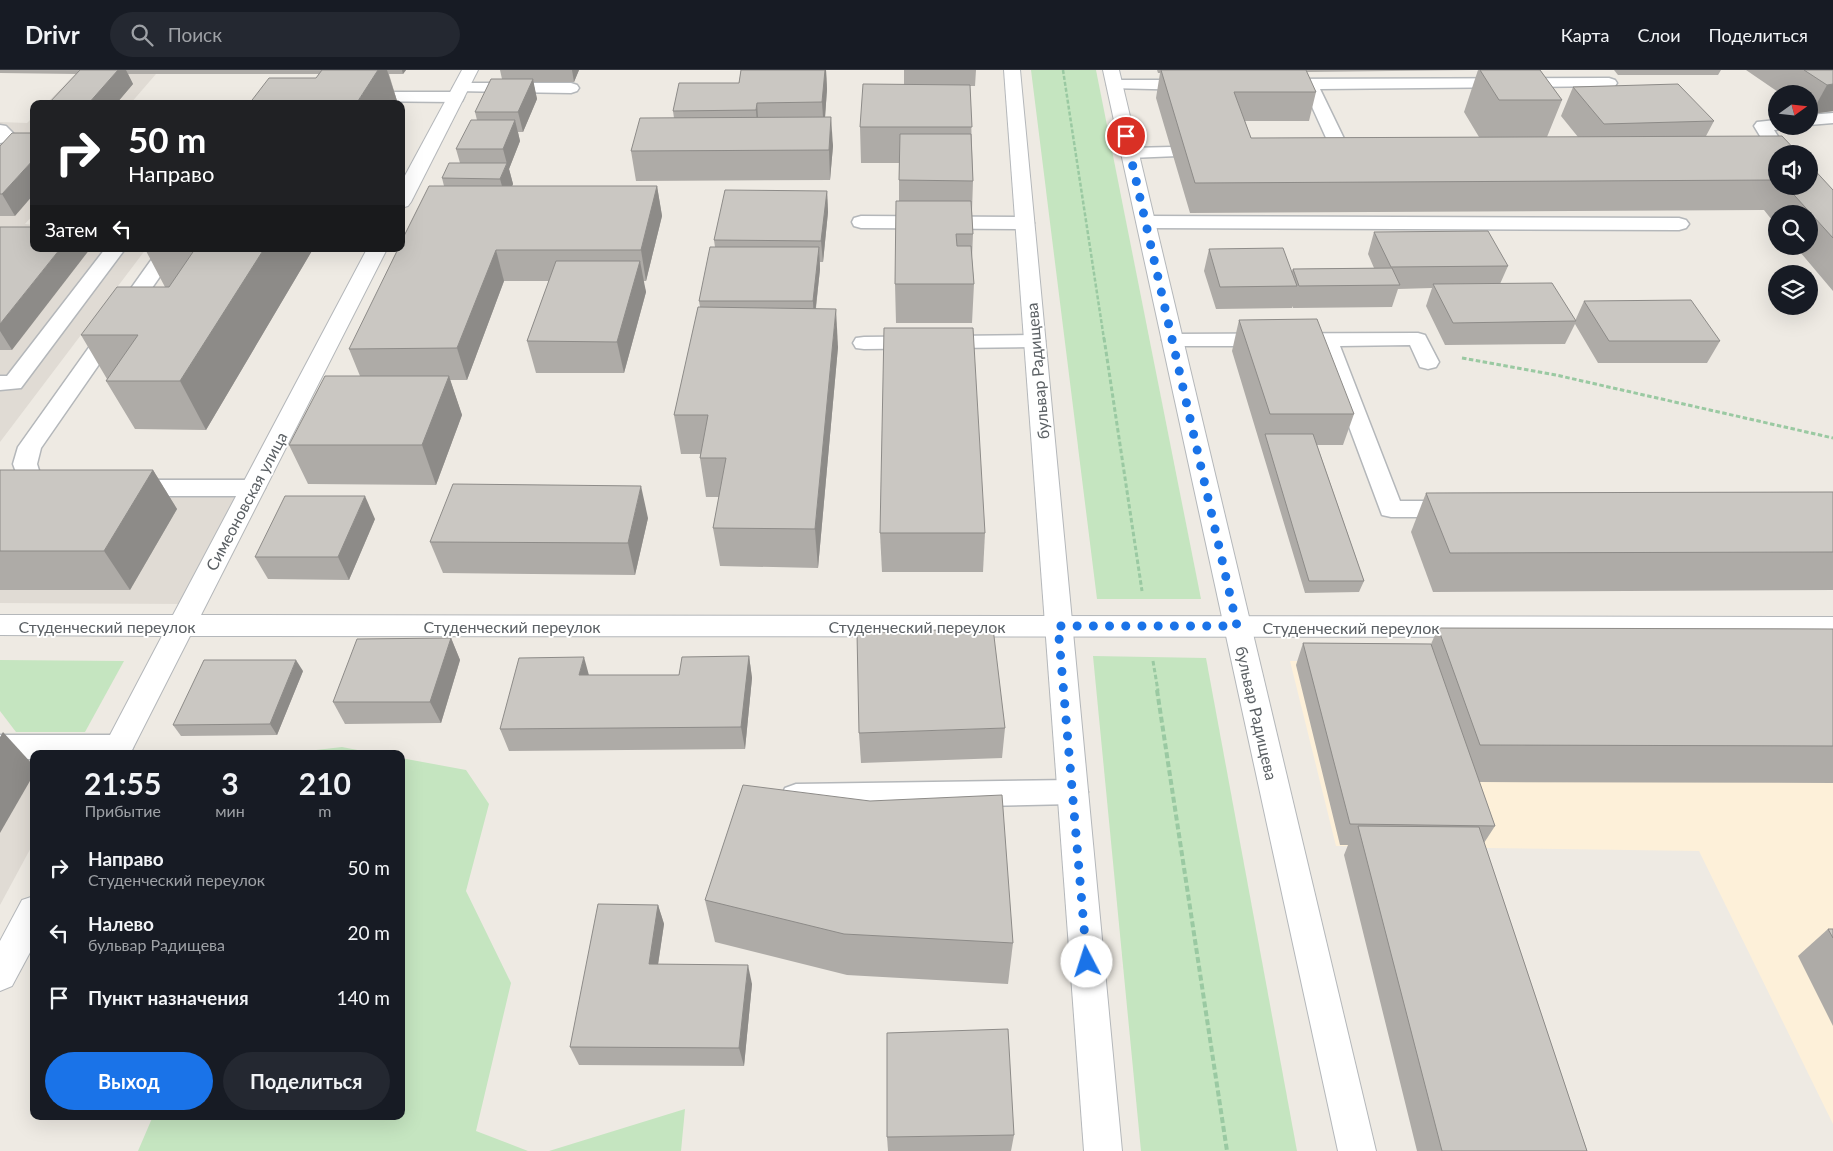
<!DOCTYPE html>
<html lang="ru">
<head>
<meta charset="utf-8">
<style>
  body { margin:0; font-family:Lato,sans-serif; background:#242831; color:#f1f3f6; height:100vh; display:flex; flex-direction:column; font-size:19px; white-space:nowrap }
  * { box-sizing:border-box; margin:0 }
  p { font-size:16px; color:#9ea1a6 }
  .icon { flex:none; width:28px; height:28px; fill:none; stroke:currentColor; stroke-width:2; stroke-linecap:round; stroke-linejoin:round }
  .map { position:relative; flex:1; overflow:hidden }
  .panel { position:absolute; left:30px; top:680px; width:375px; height:370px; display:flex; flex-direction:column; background:#171b24; border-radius:10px; box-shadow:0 5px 20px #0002 }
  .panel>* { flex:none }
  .hud { position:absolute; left:30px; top:30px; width:375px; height:152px; border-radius:10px; box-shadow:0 5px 20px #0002; background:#202124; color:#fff; overflow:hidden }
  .needle { width:32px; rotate:75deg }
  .fabs { position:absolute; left:1768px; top:15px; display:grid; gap:10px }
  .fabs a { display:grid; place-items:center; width:50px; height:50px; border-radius:50%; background:#171b24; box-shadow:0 5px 20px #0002; font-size:25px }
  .pin { position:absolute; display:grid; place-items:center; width:42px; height:42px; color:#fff; margin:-21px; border:2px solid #fff; border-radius:50%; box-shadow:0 1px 5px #0007 }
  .me { position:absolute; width:55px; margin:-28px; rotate:355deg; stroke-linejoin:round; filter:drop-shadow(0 0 4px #0008) }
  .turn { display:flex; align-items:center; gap:18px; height:105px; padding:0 15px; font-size:22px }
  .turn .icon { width:65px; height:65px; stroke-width:2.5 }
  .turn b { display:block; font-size:35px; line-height:42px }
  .then { display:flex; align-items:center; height:48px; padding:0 15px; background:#0003; gap:10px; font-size:19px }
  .eta { display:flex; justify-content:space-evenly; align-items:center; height:85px; text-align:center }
  .eta b { font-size:30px; font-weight:700; line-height:35px }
  .primary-button { display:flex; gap:10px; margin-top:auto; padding:10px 15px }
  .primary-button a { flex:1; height:58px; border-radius:30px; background:#1a73e8; color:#fff; font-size:20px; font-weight:700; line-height:58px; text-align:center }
  .primary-button a+a { background:#242831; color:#f1f3f6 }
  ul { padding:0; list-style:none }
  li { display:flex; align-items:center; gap:15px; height:65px; padding:0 15px }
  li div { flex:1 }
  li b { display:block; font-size:19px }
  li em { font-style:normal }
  header { display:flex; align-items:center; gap:30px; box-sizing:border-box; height:70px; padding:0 25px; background:#171b24; border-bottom:1px solid #363941 }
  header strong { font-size:24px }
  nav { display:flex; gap:28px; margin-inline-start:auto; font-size:18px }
  .search { width:350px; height:45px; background:#242831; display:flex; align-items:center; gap:12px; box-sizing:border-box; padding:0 18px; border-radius:28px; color:#9ea1a6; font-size:19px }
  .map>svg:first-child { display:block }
  .commercial { fill:#fdf0d9 }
  .education { fill:#e0dbd4 }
  .green { fill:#c5e5c0 }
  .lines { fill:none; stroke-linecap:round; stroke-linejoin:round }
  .service-casing { stroke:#b4b7ba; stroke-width:3 }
  .minor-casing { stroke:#b4b7ba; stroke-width:2 }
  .tertiary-casing { stroke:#b4b7ba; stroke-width:2 }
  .path-far2 { stroke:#9ac9a2; stroke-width:2.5; stroke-dasharray:4 2; stroke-linecap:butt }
  .path-far1 { stroke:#9ac9a2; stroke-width:3; stroke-dasharray:4.5 2.5; stroke-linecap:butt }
  .path { stroke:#9ac9a2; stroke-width:4; stroke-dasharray:6 3; stroke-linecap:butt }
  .service { fill:#fff; fill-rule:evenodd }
  .minor { fill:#fff; fill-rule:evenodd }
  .tertiary { fill:#fff; fill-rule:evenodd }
  .wall { fill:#aeaba7; fill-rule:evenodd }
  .shaded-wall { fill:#8d8b88 }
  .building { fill:#cac7c2; stroke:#8d8b88 }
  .route { stroke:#1a73e8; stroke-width:9; stroke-dasharray:0 16.2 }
  .labels { text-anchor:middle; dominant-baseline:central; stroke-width:4; stroke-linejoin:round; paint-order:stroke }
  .street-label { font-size:16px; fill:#5b6064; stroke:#fff }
</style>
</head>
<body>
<header>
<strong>Drivr</strong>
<div class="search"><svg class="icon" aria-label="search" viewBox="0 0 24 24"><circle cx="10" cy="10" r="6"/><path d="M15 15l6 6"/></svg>Поиск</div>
<nav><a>Карта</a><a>Слои</a><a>Поделиться</a></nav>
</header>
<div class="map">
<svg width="1833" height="1081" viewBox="0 0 1833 1081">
  <rect width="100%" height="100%" fill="#eeeae3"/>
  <path class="commercial" d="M1290,591l543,2v461l-134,-273 -363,-5z"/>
  <g class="education">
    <path d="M76,3l80,1 -26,30h-84z"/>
    <path d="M34,46v98l-9,10 9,1v24h112l-146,193v-320l27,1z"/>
    <path d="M0,408h251l-67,126 -184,-1z"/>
    <path d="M0,684h34v88l-34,63z"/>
  </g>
  <g class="green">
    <path d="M1031,0h65l105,529h-104z"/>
    <path d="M1093,586l113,2 91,493h-156z"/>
    <path d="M0,590l124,1 -39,71h-69l-16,-21z"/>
    <path d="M342,677l36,7h-88v-1z"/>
    <path d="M401,688l65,12 23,34 -23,87 45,92 -35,148 52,20h-390l15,-35h248z"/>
    <path d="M685,1039l-4,42h-132z"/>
  </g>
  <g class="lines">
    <defs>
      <g id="service">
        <path d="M1609,8l6,2 2,3 -2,3 -295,3 30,62 -3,4 -6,1 -6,-1 -3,-4 -28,-62 -34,-2 -2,-3 2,-3 6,-2z"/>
        <path d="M1115,10h79l6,2 2,3 -2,3 -6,2 -85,-2 -2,-3 2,-3z"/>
        <path d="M461,13h110l6,2 2,3 -2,3 -6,2 -116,-2 -2,-3 2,-3z"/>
        <path d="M359,22h97l6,1 2,4 -2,4 -6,1 -103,-1 -2,-4 2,-4z"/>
        <path d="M1833,43v10l-24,2v-10z"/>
        <path d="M1776,50v6h8l-2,3 -8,1 15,24h-13v4l-5,-4 -17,-28 3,-4z"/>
        <path d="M0,55l6,1 7,7 -7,9 -6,1z"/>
        <path d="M1172,77l6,1 3,4 -3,4 -48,2 -6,-1 -3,-4 3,-4 6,-1z"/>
        <path d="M861,146l163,1 7,2 3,4 -3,4 -7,2 -163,-1 -7,-2 -2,-4 2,-4z"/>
        <path d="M1146,146l533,2 7,2 3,4 -3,4 -7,2 -533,-2 -7,-2 -2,-4 2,-4z"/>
        <path d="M105,179h20l-104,139 -21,2v-14h7z"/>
        <path d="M159,179h20l-138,199 -4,16 5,16 13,2 4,6 -4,6c-11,3 -20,3 -31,0l-11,-30 5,-17z"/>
        <path d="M1418,263l7,2 14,27 -3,5 -8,2 -8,-2 -10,-22 -70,1 60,155h55l9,2 3,6 -3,6 -9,2h-64l-9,-2 -63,-169h-146l-7,-2 -4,-4 4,-4 7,-2z"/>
        <path d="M1034,265l8,1 3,5 -3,5 -8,1 -170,2 -8,-1 -3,-5 3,-5 8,-1z"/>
        <path d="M129,410h124l8,2 4,6 -4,6 -8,2h-124l-8,-2 -4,-6 4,-6z"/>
        <path d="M0,665h119l10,4 4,8 -3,7h-96v5h-34z"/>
        <path d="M1073,710l10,3 5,9 -5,9 -10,3 -277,6 -11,-4 -4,-9 4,-9 11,-4z"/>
      </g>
      <g id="minor">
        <path d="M462,0h16l-67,132 -3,4 -7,2v-25z"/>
        <path d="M367,179h20l-186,366 1632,2v20l-1643,-1 -60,118h-30l62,-118 -162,-1v-20h173z"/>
        <path d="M34,826v49l-22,41 -12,5v-50l22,-41z"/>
      </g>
      <g id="tertiary">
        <path d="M1004,0h16l102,1081h-38z"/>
        <path d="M1103,0h16l257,1081h-38z"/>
      </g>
    </defs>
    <use href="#service" class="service-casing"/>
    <use href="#minor" class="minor-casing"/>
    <use href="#tertiary" class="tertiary-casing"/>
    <path class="path-far2" d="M1063,0l41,269"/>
    <g class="path-far1">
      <path d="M1104,268l38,253"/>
      <path d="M1462,288l94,17 277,63"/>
      <path d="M1153,591l5,30"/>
    </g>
    <path class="path" d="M1157,620l70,461"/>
    <use href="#service" class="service"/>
    <use href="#minor" class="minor"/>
    <use href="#tertiary" class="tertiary"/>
  </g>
  <g class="wall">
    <path d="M0,0h406l-3,4h-14l9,30 -82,-26 3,-4h-191l5,10 -17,20h-68l29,-30 -77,-1z"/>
    <path d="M500,0h79l-5,12h-41l4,17 -14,33h-5l2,9 -11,28 4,15 -1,2h145l5,30 -16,65h-3l3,11 -22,81h-88l-9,-32 22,-60h-45l-37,99h-17l12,35 -26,70 -128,-1 -19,-39 71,-69 -11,-27 95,-163 -2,-8 18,-15 -4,-14 21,-29 -2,-8 27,-33z"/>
    <path d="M741,0h85l1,19 -2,28 8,29 -3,34 -194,1 -5,-30 43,-33 -1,-7 66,-28z"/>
    <path d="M877,0h99l-1,16h-5l3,95 -1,30 1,23 -1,24 2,26 -2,39h-76l-1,-39 4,-83v-38h-38l-1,-36 44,-42v-15z"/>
    <path d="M1157,0h383l22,30 -15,37h31l-17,-21 12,-29 141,34 -8,15 70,18v32h33l24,4v101l-38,-45h14v-32h-33v11l-12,-15 -574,3 -34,-115 4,-25h-2zM1478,0l-14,42 15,25 -228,1 -6,-17h64l7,-29 -10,-20z"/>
    <path d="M1614,0h107l-3,5h-100z"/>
    <path d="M1746,0h87v41l-22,3 -2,-2v-18h-28z"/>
    <path d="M0,76l15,70h-15z"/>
    <path d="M827,121l1,21 -5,50h-3v7l-4,39 22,39 -20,221 -98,-2 -7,-38 6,-31h-13l-6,-39v-4h-19l-7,-39 26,-108 -1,-6 16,-54 -1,-7z"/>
    <path d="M0,157l12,123h-12z"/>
    <path d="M1374,162l134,34 -8,18 75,37 9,-20 136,40 -13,22h-109l-23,-39 -10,20 -120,1 -19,-39 6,-18 -34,1 -6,18 -99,1 -1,-2v2l-76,1 -12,-38 5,-22 83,22 1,-2 81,-1 -6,-14z"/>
    <path d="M145,179h168l-107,181 -71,-1 -29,-48 1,-2 -26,-44 84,-48z"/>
    <path d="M1239,250l115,94 -11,31h-26l47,136 -5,11 -54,1 -73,-242z"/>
    <path d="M0,400h153l24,39 -47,81h-130z"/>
    <path d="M1833,422v98l-400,2 -22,-60 15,-39z"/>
    <path d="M648,448l-13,57 -192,-2 -13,-31z"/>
    <path d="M375,449l-26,61 -81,-1 -13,-22z"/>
    <path d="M880,463h105l-2,39h-101z"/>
    <path d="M1438,558l395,1v154l-354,-1 16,44 -11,17 103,308h-170l-73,-296 4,-10h-8l-44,-180 7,-22 128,1z"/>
    <path d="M451,568l9,22 -19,63 -96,1 -12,-22z"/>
    <path d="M749,586l3,22 -7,71 -236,2 -9,-22 89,-54h90z"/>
    <path d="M303,601l-26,64 -96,1 -8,-11z"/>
    <path d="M1005,658l-3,30 -141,5 -2,-30z"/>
    <path d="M705,830l308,43 -5,41 -161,-9 -132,-33z"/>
    <path d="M658,835l6,19 -6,41 94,19 -8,82 -165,-1 -9,-18z"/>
    <path d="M1828,859h5v97l-35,-70z"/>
    <path d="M1014,1065l-3,16h-123l-1,-14z"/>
  </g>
  <g class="shaded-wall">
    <path d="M118,0h8l7,14 -17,20h-28z"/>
    <path d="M378,0h9l11,34h-42z"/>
    <path d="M402,0h4l-3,4z"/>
    <path d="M572,0h7l-5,12z"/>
    <path d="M825,0h1l1,19 -3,43 -2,-30z"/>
    <path d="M533,9l4,20 -14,33 -5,-20z"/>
    <path d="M1833,14v27l-22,3 16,-29z"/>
    <path d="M757,33l2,29 -1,7 -2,-29z"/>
    <path d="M831,47l2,29 -3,34 -1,-30z"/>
    <path d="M515,50l5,21 -11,28 4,15 -7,16 -6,-21 7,-15 -4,-15z"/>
    <path d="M34,89v35l-19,22 -13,-22z"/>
    <path d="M657,116l5,30 -16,65 -5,-31z"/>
    <path d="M827,121l1,21 -5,50 -2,-21z"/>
    <path d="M819,177l1,22 -6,54 -1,-22z"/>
    <path d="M60,179h30l-78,101 -12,-19v-7z"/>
    <path d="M264,179h49l-107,181 -26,-49z"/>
    <path d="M496,180l8,31 -37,99 -10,-32z"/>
    <path d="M640,191l6,31 -22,81 -7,-31z"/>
    <path d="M836,239l2,38 -20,221 -3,-39z"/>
    <path d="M449,306l13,39 -26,70 -14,-40z"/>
    <path d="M153,400l24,39 -47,81 -26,-39z"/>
    <path d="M641,416l7,32 -13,57 -7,-32z"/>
    <path d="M365,426l10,23 -26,61 -11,-23z"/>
    <path d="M451,568l9,22 -19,63 -11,-21z"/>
    <path d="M749,586l3,22 -7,71 -4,-22z"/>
    <path d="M584,587l6,22 -11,-4z"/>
    <path d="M296,590l7,11 -26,64 -7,-11z"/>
    <path d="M3,662l31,34v8l-34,59v-96z"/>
    <path d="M658,835l6,19 -9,60 -6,-20z"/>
    <path d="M748,895l4,19 -8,82 -5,-18z"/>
  </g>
  <g class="building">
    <path d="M80,0h38l-30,34h-40z"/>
    <path d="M322,0h56l-22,34h-107l20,-26h47z"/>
    <path d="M741,0h84l-3,32 -65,1 -1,7 -83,1 6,-28h60z"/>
    <path d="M1161,0h145l10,22h-82l17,46 531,-2 17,18h-23v26l-581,3z"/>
    <path d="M1480,0h60l22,30h-63z"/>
    <path d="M1804,0h29v14l-6,1z"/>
    <path d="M491,9h42l-15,33h-43z"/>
    <path d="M863,14l107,1 2,42h-112z"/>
    <path d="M1678,14l36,37 -110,3 -31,-37z"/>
    <path d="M831,47l-2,33 -198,1 9,-33z"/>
    <path d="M471,50h44l-12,29h-47z"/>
    <path d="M12,63h22v26l-32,35h-2v-48z"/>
    <path d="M900,64h71l2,47 -74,-1z"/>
    <path d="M449,93h58l-7,16 -58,-1z"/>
    <path d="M1809,94l24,26v48l-47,-52h23z"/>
    <path d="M429,116h228l-16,64h-145l-39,98 -108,1 49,-100h3v-7z"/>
    <path d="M725,120l102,1 -6,50 -107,-1z"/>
    <path d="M896,131h75l2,33h-17l1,12h14l3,38h-79z"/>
    <path d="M0,157h34v22h26l-60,75z"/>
    <path d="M1488,161l20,35 -117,1 -17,-35z"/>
    <path d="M710,177h109l-6,54h-114z"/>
    <path d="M1283,178l14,38 -77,1 -11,-38z"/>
    <path d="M195,179h69l-84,132h-74l32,-46h-57l36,-48h52z"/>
    <path d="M556,191h84l-23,81 -90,-1z"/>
    <path d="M1392,198l8,17 -101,1 -6,-17z"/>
    <path d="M1552,213l24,38 -123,2 -20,-39z"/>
    <path d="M1691,230l29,41h-111l-25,-40z"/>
    <path d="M698,237l138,2 -21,220 -102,-1 13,-70h-26l8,-43h-34z"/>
    <path d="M1317,249l37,95h-84l-31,-94z"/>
    <path d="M884,258h89l12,205h-105z"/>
    <path d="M325,306h124l-27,69h-133z"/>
    <path d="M1265,364h48l51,147h-55z"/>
    <path d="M0,400h153l-49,81h-104z"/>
    <path d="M453,414l188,2 -13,57 -198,-1z"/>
    <path d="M1833,422v60l-383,1 -24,-60z"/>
    <path d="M285,426h80l-27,61h-83z"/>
    <path d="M993,558l12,100 -146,5 -2,-100z"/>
    <path d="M1438,558l395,1v117l-353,-1z"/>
    <path d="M451,568l-21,64h-97l24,-63z"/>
    <path d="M1303,573l128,1 64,182 -145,-2z"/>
    <path d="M749,586l-8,71 -241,2 19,-71 65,-1 -5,18h100l3,-18z"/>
    <path d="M204,590h92l-26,64 -97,1z"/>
    <path d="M743,715l127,16 132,-6 11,148 -169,-9 -139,-34z"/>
    <path d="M1358,756l121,1 108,324h-145z"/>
    <path d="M598,834l60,1 -9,59 99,1 -9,83 -169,-1z"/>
    <path d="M1828,859h5v9z"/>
    <path d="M1008,959l6,106 -127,2v-104z"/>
  </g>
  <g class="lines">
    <path class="route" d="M1087,892l-29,-336h179l-111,-490"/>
  </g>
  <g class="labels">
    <g class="street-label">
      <text transform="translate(1037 301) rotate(-95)">бульвар Радищева</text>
      <text transform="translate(246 431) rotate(-62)">Симеоновская улица</text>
      <text x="107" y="556">Студенческий переулок</text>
      <text x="512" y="556">Студенческий переулок</text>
      <text x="917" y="556">Студенческий переулок</text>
      <text x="1351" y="557">Студенческий переулок</text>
      <text transform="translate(1257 643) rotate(77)">бульвар Радищева</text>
    </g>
  </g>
</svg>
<div class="fabs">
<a><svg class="needle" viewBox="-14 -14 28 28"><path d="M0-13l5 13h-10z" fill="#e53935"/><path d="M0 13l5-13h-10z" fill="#9ea1a6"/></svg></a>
<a><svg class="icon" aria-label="sound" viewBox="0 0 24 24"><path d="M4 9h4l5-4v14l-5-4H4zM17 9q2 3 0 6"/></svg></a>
<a><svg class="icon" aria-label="search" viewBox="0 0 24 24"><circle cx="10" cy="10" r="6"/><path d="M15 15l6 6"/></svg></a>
<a><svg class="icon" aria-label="layers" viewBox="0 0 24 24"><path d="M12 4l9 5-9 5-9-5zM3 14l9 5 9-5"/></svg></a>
</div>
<div class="pin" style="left:1126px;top:66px;background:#d93025"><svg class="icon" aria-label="arrive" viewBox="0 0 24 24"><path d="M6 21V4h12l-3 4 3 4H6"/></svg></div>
<svg class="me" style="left:1087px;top:892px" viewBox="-20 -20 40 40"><circle r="19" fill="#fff"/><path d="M0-13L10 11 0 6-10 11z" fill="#1a73e8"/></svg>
<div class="hud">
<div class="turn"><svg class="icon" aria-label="right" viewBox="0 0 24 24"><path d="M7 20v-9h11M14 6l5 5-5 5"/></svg><div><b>50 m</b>Направо</div></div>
<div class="then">Затем<svg class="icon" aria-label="left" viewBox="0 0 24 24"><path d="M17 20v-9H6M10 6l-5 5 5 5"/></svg></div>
</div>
<section class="panel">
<div class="eta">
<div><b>21:55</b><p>Прибытие</p></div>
<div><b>3</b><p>мин</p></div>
<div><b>210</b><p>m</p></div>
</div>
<ul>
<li><svg class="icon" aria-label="right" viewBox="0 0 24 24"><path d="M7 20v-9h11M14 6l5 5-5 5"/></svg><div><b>Направо</b><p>Студенческий переулок</p></div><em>50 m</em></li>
<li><svg class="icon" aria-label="left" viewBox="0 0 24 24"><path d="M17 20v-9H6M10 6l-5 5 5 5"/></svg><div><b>Налево</b><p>бульвар Радищева</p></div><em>20 m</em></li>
<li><svg class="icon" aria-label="arrive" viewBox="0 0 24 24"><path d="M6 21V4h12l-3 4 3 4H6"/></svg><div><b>Пункт назначения</b></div><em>140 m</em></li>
</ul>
<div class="primary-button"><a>Выход</a><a>Поделиться</a></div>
</section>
</div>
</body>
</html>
